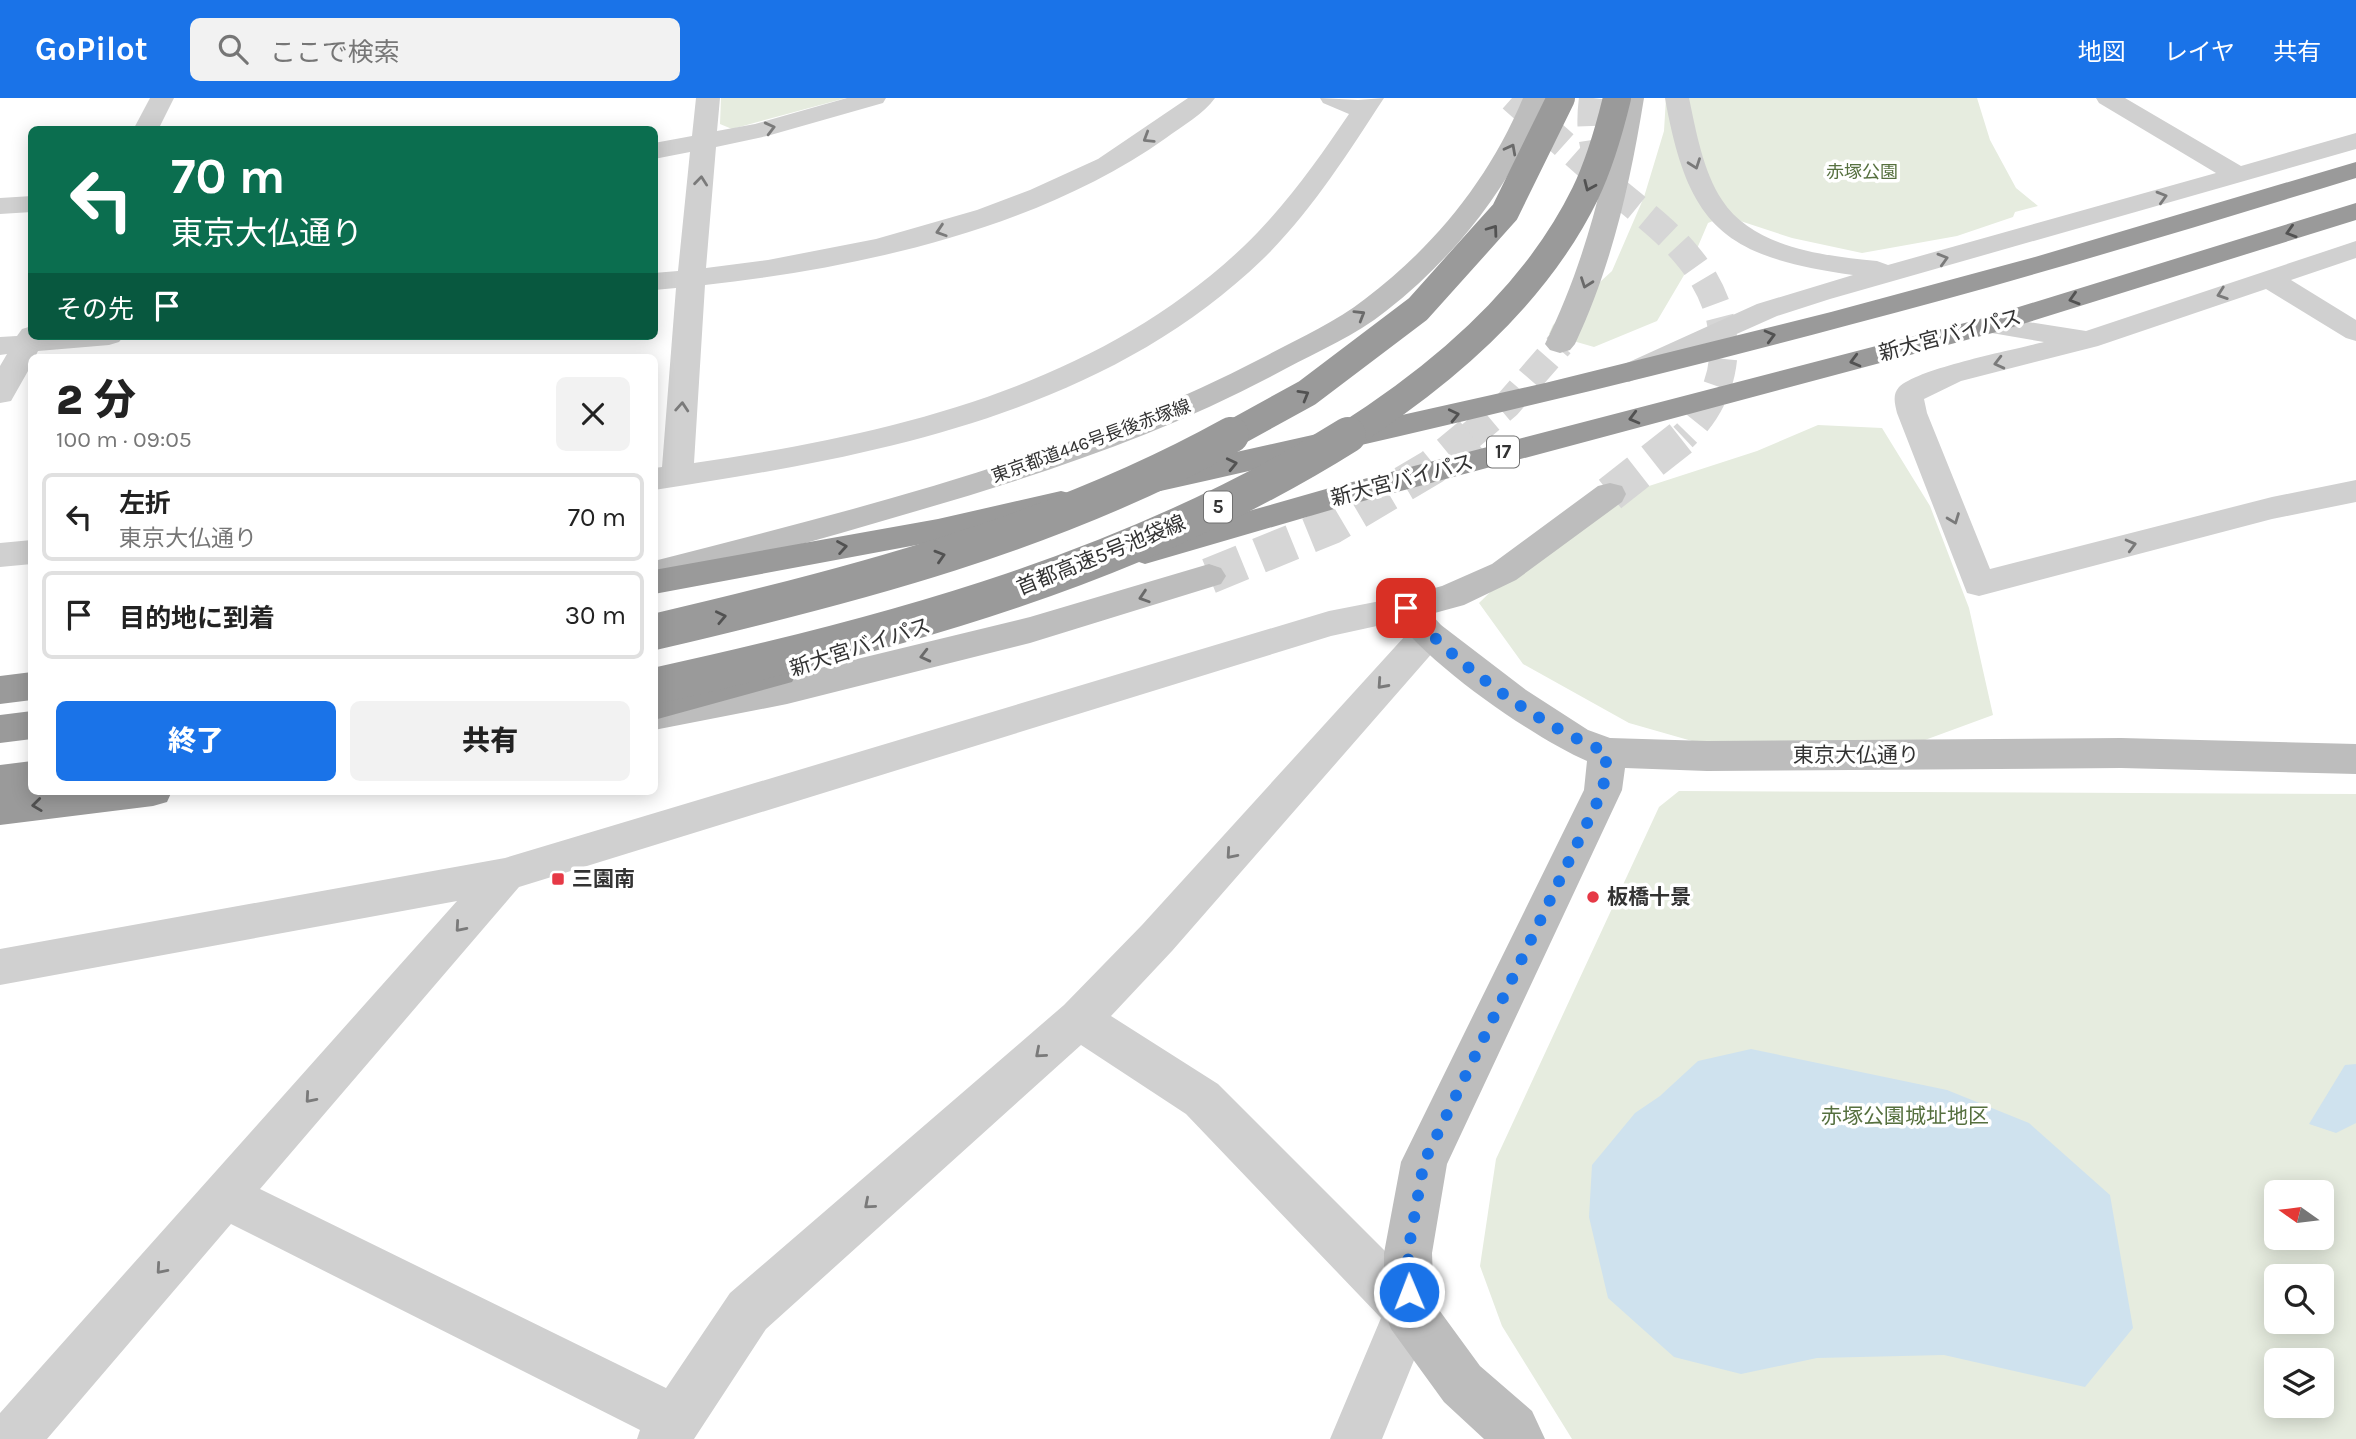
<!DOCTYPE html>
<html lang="ja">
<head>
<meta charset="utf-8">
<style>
  body { margin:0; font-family:Karla,"Noto Sans JP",sans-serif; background:#f2f2f2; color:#222; height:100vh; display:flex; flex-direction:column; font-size:26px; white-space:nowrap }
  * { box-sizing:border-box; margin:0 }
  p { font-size:23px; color:#767676 }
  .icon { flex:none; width:38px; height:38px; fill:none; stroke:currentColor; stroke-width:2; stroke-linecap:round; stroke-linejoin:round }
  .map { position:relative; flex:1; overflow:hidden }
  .details { position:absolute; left:28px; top:256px; width:630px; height:441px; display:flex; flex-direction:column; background:#fff; border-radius:10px; box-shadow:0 4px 18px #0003 }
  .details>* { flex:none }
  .guide { position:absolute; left:28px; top:28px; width:630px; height:214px; border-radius:10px; box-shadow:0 4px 18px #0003; background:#0b6e4f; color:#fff; overflow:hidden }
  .needle { width:46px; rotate:284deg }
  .tools { position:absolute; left:2264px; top:1082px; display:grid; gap:14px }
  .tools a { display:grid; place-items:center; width:70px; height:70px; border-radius:10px; background:#fff; box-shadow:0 4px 18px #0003; font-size:35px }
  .pin { position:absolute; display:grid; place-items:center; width:60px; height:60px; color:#fff; margin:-30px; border-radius:14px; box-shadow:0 4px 10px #0006 }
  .me { position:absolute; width:77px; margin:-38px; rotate:359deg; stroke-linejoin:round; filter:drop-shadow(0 0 5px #0008) }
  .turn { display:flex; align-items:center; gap:24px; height:147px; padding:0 28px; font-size:32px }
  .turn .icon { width:91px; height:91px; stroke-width:2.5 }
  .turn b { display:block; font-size:49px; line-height:60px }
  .then { display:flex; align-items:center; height:66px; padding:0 28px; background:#0003; gap:14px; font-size:26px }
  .round { display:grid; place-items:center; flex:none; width:74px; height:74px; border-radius:10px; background:#f2f2f2 }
  .summary { display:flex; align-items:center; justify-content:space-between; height:119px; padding:0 28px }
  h1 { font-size:42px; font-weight:800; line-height:52px }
  .action { display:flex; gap:14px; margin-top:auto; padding:14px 28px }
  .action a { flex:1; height:80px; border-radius:10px; background:#1a73e8; color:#fff; font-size:28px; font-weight:800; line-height:80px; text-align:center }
  .action a+a { background:#f2f2f2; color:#222 }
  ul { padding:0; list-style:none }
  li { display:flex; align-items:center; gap:21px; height:88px; margin:0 14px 10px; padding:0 14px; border:4px solid #e0e0e0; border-radius:10px }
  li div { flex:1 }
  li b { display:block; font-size:26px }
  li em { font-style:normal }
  header { display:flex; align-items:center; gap:42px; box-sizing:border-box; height:98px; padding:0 35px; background:#1a73e8; color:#fff }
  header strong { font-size:33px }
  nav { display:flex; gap:38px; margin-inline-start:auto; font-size:24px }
  .search { width:490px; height:63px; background:#f2f2f2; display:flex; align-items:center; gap:18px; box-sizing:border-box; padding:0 24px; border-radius:10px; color:#767676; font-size:26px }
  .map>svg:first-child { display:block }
  .green { fill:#e6ecdf; fill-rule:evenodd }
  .water { fill:#cfe2ee }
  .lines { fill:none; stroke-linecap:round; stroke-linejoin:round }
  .street-tunnel { stroke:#d6d6d6; stroke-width:28; stroke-dasharray:28 14; stroke-linecap:butt }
  .secondary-tunnel-far1 { stroke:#d6d6d6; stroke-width:28; stroke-dasharray:28 14; stroke-linecap:butt }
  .secondary-tunnel { stroke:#d6d6d6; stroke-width:36; stroke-dasharray:36 18; stroke-linecap:butt }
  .street { fill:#d0d0d0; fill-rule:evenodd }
  .secondary { fill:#bdbdbd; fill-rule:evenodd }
  .highway { fill:#9a9a9a; fill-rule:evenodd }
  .highway-bridge-far1 { stroke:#9a9a9a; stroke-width:28 }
  .highway-bridge { stroke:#9a9a9a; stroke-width:36 }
  .oneway { stroke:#7a7a7a }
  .oneway2 { stroke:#6a6a6a }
  .oneway3 { stroke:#525252 }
  .route { stroke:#1a73e8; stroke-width:12; stroke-dasharray:0 21.6 }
  .poi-dot { fill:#e63946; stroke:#fff; stroke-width:2.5 }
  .labels { text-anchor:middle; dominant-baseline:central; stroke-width:7; stroke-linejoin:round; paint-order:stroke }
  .far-park-label { font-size:18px; fill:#56703f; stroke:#fff }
  .far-street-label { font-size:18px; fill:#333; stroke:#fff }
  .shield { fill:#fff; stroke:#707070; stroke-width:2 }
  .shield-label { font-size:19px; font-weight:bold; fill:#333 }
  .street-label { font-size:21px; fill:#333; stroke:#fff }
  .poi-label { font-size:21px; font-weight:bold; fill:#333; stroke:#fff; text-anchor:start }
  .park-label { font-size:21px; fill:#56703f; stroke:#fff }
</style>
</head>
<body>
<header>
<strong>GoPilot</strong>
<div class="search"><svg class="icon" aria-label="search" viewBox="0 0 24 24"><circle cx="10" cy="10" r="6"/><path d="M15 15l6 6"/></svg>ここで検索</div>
<nav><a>地図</a><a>レイヤ</a><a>共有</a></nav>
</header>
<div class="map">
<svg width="2356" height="1341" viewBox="0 0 2356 1341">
  <rect width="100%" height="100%" fill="#fff"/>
  <g class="green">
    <path d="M721,0h125l-114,31 -12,-5z"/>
    <path d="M1666,0h311l13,42 26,48 22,18 -23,6 -2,5 -56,19 -95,17 -70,-15 -67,-22 -17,7 -18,42 -33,56 -63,26 -45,-13 4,-9 59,-54 32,-74 20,-66z"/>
    <path d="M1818,327l64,3 48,78 39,102 24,107 -98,36 -203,-10 -63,-18 -106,-59 -44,-61 87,-85 83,-32 108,-35z"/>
    <path d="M1679,693l677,3v645h-784l-70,-113 -22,-60 16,-107 163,-352zM2277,1094h45v45h-45zM2277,1178h45v45h-45zM2277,1262h45v45h-45z"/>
  </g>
  <g class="water">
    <path d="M1751,951l196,41 82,33 81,72 23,133 -48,59 -141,-32 -127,3 -76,16 -67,-17 -66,-59 -19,-81 3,-52 43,-52 25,-17 38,-35z"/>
    <path d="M2356,966v59l-20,10 -27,-9 36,-59z"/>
  </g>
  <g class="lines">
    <g class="street-tunnel">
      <path d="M1512,0l103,92"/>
      <path d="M1593,0c-4,30 -1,55 14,81"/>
    </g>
    <g class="secondary-tunnel-far1">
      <path d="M1615,92c26,22 54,42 75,69 45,56 47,127 -7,178"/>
      <path d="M1469,339l38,-32 53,-61"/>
    </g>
    <g class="secondary-tunnel">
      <path d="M1610,396l75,-59"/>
      <path d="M1209,478l123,-50 100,-59 39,-32"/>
    </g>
    <g class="street">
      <path d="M150,0h24l-16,32h-25z"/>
      <path d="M696,0h24l-3,33 38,-7 92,-26h39l-3,5 -116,33 -51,11 -10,121 62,-8 108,-21 101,-29 53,-20 68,-31 90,-61h27c-11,16 -33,28 -49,40 -128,91 -307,130 -461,147l-11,178c197,-29 400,-75 549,-216 41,-39 75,-87 106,-133l-26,-11 -3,-5 38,2 26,-2c-36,55 -73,114 -121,161 -163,157 -393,198 -609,231v-22l8,-1 14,-179 -22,2v-17l24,-2 12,-119 -36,7v-16l38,-7z"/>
      <path d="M1665,0h24c7,33 14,73 33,102 31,48 103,56 155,61l11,4 328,-92 -117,-70 -3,-5h29l116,68 115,-33v16l-526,150 -53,17 -148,66 -11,-3 -4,-6 4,-6 139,-63 96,-29c-129,-18 -165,-48 -188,-177z"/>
      <path d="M32,98v16l-32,2v-16z"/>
      <path d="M2356,143v17l-65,22 65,40v21l-10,-3 -80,-49 -168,57 -137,35 -37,18 3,14 63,156 282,-72 84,-17v22l-84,17 -293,77 -12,-3 -70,-180c-2,-9 -5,-18 2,-26 20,-19 114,-37 145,-45l-64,-11 -5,-6 5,-6 10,-3 96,15z"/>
      <path d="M32,228v10h92l-5,6 -10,3 -71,6 -3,6h-3v7l-21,37 -11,2v-37l7,-12 -7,1v-18l17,-1 5,-7z"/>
      <path d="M32,442v24l-32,3v-24z"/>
      <path d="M1406,498l12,3 6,9 -6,9 -87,19 -812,251 -259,302 406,199 64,-95 334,-288 78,-80 273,-300 13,-4 13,4 5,9 -5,9 -269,308 -61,65 107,68 209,209 7,18 -52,128h-52l51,-121 -195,-204 -105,-69 -315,284 -72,110h-57l3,-9 -409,-206 -184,215h-47v-26l457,-512 -457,84v-36l505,-91 824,-247z"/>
    </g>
    <g class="secondary">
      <path d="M1523,0h24c-34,84 -89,157 -161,213 -30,24 -67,40 -101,58 -116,63 -239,104 -365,141 -88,26 -177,51 -266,75v-24c203,-52 420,-105 606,-202 35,-19 73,-35 105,-60 70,-53 124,-120 158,-201z"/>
      <path d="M1620,0h24c-14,86 -32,167 -69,246l-5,6 -10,3 -10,-3 -5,-6c39,-79 59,-160 75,-246z"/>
      <path d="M1610,385l12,3 4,8 -4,8 -106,78 -52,25 -33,9 10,11 85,65 62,40 22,8 97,3 414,-3 235,6v30l-235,-6 -414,3 -82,-3 -3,22 -175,374 -15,89 2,50 46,63 52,45 13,28h-61l-40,-37 -53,-73 -7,-18v-58l17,-91 183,-372 3,-29c-54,-23 -169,-103 -199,-153l6,-9 48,-13 50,-22 106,-78z"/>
      <path d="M1209,466l12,4 5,8 -5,8 -191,59 -243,61 -133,26v-28l133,-26 243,-59z"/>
    </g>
    <g class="highway">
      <path d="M2356,64v16c-168,51 -337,103 -507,147 -233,62 -467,116 -702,169l-11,-3 -5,-8 5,-8 11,-3 398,-89 286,-71 204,-55z"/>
      <path d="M2356,105v17l-356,111 -659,176 -196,57 -12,-4 -5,-8 5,-8 200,-57 647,-168z"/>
      <path d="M1061,393l12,3 4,8 -4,8 -135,31 -284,53v-24l284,-51z"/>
      <path d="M779,562l13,4 5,9 -5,9 -138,38v-28z"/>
      <path d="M32,574v28l-32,4v-28z"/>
      <path d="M32,613v28l-32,4v-28z"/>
      <path d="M32,663v30h140l-5,11 -14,4 -153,19v-60z"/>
    </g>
    <g class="highway-bridge-far1">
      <path d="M1227,339l80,-44 111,-84 87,-97 56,-114"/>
      <path d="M1345,339c95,-60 190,-141 240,-243 15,-31 24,-63 32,-96"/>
    </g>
    <g class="highway-bridge">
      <path d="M654,534c198,-46 398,-98 577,-197"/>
      <path d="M654,588c240,-52 484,-119 694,-251"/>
    </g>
  </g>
  <defs><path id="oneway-chevron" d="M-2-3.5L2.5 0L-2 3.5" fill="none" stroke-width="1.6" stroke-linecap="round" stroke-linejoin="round" transform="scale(1.75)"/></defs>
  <g class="oneway">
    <use href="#oneway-chevron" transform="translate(770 30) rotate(-14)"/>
    <use href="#oneway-chevron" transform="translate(1148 40) rotate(148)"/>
    <use href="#oneway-chevron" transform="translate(1695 66) rotate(70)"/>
    <use href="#oneway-chevron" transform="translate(701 83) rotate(-84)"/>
    <use href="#oneway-chevron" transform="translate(2162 99) rotate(-16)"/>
    <use href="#oneway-chevron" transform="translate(941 133) rotate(162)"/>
    <use href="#oneway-chevron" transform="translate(1943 161) rotate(-16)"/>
    <use href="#oneway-chevron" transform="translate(2222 196) rotate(161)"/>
    <use href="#oneway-chevron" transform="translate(1999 265) rotate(166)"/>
    <use href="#oneway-chevron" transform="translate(682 309) rotate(-86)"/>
    <use href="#oneway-chevron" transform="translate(1954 421) rotate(69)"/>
    <use href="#oneway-chevron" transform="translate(2131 447) rotate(-15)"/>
    <use href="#oneway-chevron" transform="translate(1382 586) rotate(132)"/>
    <use href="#oneway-chevron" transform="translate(1231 756) rotate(131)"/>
    <use href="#oneway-chevron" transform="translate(460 829) rotate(131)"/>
    <use href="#oneway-chevron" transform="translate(1040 955) rotate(139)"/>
    <use href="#oneway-chevron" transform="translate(310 1000) rotate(131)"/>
    <use href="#oneway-chevron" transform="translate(869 1106) rotate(139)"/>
    <use href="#oneway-chevron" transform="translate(161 1171) rotate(131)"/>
  </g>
  <g class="oneway2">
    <use href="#oneway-chevron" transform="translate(1511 51) rotate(-62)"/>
    <use href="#oneway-chevron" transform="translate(1586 185) rotate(110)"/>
    <use href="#oneway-chevron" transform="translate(1360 217) rotate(-31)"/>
    <use href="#oneway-chevron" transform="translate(1144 499) rotate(162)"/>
    <use href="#oneway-chevron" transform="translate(925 558) rotate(166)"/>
  </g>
  <g class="oneway3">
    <use href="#oneway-chevron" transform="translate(1589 88) rotate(114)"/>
    <use href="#oneway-chevron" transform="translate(1493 132) rotate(-54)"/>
    <use href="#oneway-chevron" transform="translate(2291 134) rotate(163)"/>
    <use href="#oneway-chevron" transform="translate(2074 201) rotate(163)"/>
    <use href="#oneway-chevron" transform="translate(1770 238) rotate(-15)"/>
    <use href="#oneway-chevron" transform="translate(1855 263) rotate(165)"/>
    <use href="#oneway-chevron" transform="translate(1304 297) rotate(-30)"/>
    <use href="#oneway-chevron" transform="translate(1454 317) rotate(-13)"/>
    <use href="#oneway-chevron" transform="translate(1634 320) rotate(165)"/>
    <use href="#oneway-chevron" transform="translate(1232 366) rotate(-13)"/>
    <use href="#oneway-chevron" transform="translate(842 449) rotate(-10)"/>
    <use href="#oneway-chevron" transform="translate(940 458) rotate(-17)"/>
    <use href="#oneway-chevron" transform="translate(721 519) rotate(-12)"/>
    <use href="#oneway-chevron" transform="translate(37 707) rotate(173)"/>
  </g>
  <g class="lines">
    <path class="route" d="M1406,510c48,55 133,118 201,144l-4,38 -179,372 -16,90 1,40"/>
  </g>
  <g class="poi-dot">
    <rect x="551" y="774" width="14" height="14" rx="3.5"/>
    <circle cx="1593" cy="799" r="7"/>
  </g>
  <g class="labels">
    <g class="far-park-label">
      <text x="1862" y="74">赤塚公園</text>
    </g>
    <g class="far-street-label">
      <text transform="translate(1091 343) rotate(-20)">東京都道446号長後赤塚線</text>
    </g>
    <g class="shield">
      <rect x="1487" y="338.5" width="32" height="31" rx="5"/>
      <rect x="1204" y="393.5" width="28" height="31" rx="5"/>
    </g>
    <g class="shield-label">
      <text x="1503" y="354">17</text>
      <text x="1218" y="409">5</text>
    </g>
    <g class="street-label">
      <text transform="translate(1950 237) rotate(-15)">新大宮バイパス</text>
      <text transform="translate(1402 382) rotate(-15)">新大宮バイパス</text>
      <text transform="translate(1101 457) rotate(-22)">首都高速5号池袋線</text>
      <text transform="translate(860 549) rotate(-18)">新大宮バイパス</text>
      <text x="1856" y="657">東京大仏通り</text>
    </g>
    <g class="poi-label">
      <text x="572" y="781">三園南</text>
      <text x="1607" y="799">板橋十景</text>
    </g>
    <g class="park-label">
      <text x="1905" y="1018">赤塚公園城址地区</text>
    </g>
  </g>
</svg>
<div class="tools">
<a><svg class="needle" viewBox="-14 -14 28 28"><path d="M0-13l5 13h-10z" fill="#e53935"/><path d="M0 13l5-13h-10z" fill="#767676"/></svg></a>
<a><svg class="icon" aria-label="search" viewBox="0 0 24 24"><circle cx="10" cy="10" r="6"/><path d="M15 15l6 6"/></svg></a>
<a><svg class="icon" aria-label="layers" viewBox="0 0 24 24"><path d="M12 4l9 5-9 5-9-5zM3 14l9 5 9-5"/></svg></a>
</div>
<div class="pin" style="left:1406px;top:510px;background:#d93025"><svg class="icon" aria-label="arrive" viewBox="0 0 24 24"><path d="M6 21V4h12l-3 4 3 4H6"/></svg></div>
<svg class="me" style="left:1409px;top:1194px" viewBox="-20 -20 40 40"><circle r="17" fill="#1a73e8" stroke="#fff" stroke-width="3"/><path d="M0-11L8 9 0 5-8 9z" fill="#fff"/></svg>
<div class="guide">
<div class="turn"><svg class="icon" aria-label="left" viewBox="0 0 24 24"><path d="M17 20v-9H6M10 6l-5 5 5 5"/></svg><div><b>70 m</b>東京大仏通り</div></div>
<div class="then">その先<svg class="icon" aria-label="arrive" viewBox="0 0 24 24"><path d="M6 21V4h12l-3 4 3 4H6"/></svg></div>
</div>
<section class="details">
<div class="summary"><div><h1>2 分</h1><p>100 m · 09:05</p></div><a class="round"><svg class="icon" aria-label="close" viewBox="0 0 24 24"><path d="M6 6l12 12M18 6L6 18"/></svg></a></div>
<ul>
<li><svg class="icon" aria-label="left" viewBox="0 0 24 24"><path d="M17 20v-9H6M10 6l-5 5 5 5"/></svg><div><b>左折</b><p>東京大仏通り</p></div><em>70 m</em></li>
<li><svg class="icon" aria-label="arrive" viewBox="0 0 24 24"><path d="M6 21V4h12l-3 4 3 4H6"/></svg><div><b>目的地に到着</b></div><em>30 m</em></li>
</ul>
<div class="action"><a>終了</a><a>共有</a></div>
</section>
</div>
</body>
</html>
